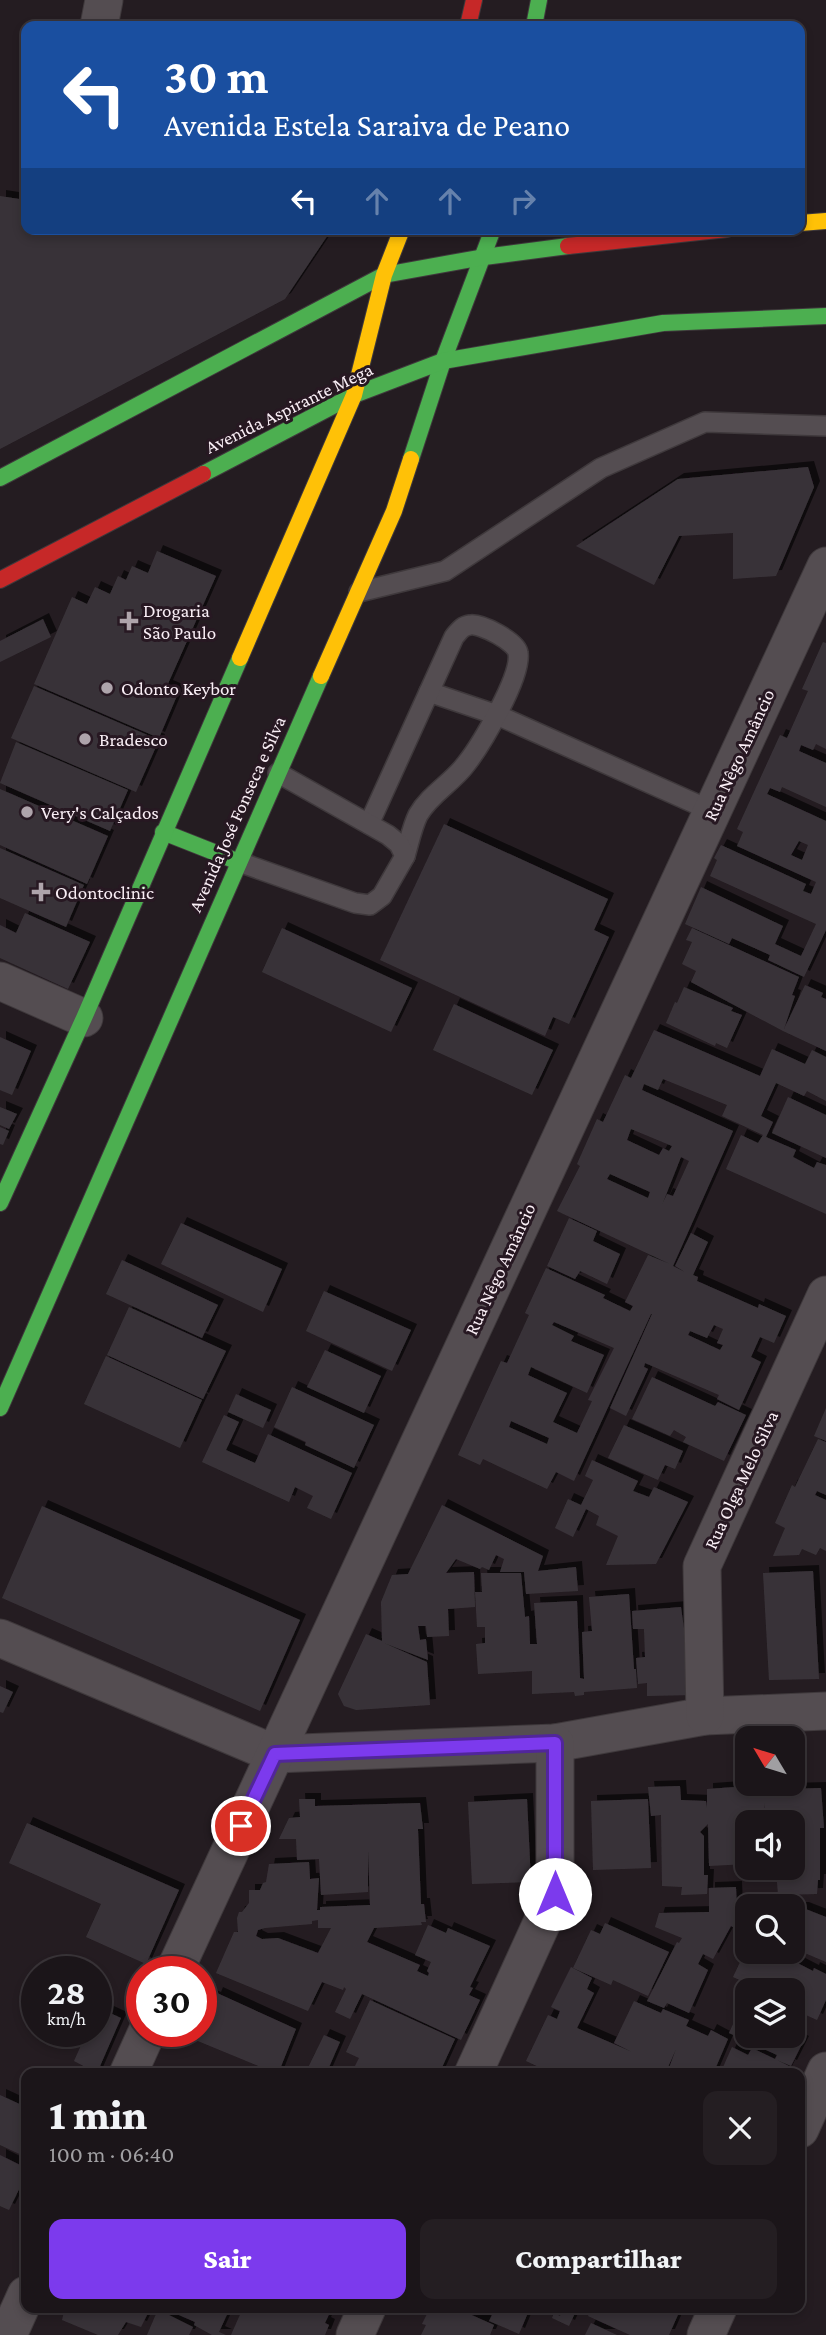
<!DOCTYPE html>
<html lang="pt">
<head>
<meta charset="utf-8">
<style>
  body { margin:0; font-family:"Crimson Pro",serif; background:#241e22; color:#f1f3f6; height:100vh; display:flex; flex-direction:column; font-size:26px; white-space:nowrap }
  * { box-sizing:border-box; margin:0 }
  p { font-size:23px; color:#a09fa2 }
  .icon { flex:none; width:38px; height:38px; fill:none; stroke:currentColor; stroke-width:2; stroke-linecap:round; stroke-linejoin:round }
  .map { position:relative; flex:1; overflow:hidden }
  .side { position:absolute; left:21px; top:2068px; width:784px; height:245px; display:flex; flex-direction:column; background:#1b1519; border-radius:14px; box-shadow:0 4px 10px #0003,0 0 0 2px #393438 }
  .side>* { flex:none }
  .hud { position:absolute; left:21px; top:21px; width:784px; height:214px; border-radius:14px; box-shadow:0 4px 10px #0003,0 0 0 2px #393438; background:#1a4fa0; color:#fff; overflow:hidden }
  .needle { width:46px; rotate:308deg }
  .buttons { position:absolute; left:735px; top:1726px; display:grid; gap:14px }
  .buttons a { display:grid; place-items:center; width:70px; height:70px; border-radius:14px; background:#1b1519; box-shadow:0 4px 10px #0003,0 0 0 2px #393438; font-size:35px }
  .speed { position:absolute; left:21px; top:1956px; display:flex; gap:14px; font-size:35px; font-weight:700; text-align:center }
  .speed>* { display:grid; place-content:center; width:91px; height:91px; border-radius:50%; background:#1b1519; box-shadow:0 4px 10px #0003,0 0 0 2px #393438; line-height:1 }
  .speed small { font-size:18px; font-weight:400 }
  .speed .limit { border:10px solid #d22; background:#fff; color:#111 }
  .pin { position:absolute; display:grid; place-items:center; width:60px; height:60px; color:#fff; margin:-30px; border:4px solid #fff; border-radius:50%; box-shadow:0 2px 7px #0007 }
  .me { position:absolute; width:77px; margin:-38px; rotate:0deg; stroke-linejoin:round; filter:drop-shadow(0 0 5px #0008) }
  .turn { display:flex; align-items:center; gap:24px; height:147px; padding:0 28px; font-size:32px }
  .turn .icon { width:91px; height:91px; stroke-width:2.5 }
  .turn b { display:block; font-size:49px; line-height:60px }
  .lanes { display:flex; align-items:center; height:66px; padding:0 28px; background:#0003; justify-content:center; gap:35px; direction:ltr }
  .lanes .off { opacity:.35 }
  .round { display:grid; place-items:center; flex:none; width:74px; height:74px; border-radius:14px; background:#241e22 }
  .overview { display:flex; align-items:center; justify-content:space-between; height:119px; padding:0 28px }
  h1 { font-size:42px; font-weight:800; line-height:52px }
  .cta { display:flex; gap:14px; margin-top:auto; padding:14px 28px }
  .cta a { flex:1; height:80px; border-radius:14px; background:#7c3aed; color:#fff; font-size:28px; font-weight:800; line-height:80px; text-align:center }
  .cta a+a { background:#241e22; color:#f1f3f6 }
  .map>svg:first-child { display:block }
  .building { fill:#393339; fill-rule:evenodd; filter:url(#shadow) }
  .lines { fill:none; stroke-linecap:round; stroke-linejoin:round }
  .lane-casing { stroke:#3f393c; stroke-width:22 }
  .street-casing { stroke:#3f393c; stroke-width:39 }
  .fast-casing { stroke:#3f393c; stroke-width:18 }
  .slow-casing { stroke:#3f393c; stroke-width:18 }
  .jam-casing { stroke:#3f393c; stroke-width:18 }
  .lane { stroke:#544d51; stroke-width:19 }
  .street { stroke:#544d51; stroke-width:37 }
  .fast { stroke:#4caf50; stroke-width:16 }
  .slow { stroke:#ffc107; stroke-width:16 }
  .jam { stroke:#c62828; stroke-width:16 }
  .route-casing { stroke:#51269a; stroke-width:18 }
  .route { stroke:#7c3aed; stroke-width:12 }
  .poi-dot { fill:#aea4ab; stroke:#271822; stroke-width:2.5 }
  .labels { text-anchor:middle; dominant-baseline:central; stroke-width:6; stroke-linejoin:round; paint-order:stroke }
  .street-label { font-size:19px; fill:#f9eef5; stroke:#271822 }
  .poi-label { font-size:19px; fill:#f9eef5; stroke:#271822; text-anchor:start }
</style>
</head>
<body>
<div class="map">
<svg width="826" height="2335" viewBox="0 0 826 2335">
  <defs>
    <filter id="shadow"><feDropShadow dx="6" dy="-6" stdDeviation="0" flood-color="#0009"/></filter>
  </defs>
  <rect width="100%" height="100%" fill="#241c21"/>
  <g class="building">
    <path d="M0,196l26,4v29h306l-47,70 -285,150z"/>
    <path d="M808,467l6,20 -38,89 -43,3v-46l-54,3 -25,49 -78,-39 102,-67z"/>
    <path d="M157,551l59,25 -49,110 12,5 -20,47 -125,-54 38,-87 15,7 8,-17 15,7 8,-18 8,4 6,-14 16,7z"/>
    <path d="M43,619l8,18 -51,25v-21z"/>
    <path d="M823,642l3,1v106l-10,-5 -3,6 -12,-5 -2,6 27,12v44l-44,-20 -2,5 -10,-4 -3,6 59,27v109l-22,47 -36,-17 2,-5 -38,-17 -3,6 -44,-20 16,-37 82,39 -8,18 26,12 15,-32 -106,-48 7,-16 -3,-2 7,-13 85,39 -3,7 8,3 5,-12 -79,-36 6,-14 -6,-3 43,-94 7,3 21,-47 -6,-2zM799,841l9,4 -6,15 -11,-5z"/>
    <path d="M34,686l125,54 -23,52 -125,-54z"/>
    <path d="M16,742l112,48 -18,41 -110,-48z"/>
    <path d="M0,789l108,47 -21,48 -87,-39z"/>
    <path d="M444,824l164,75 -14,31 15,7 -40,87 -16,-7 -8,19 -165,-76z"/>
    <path d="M0,848l84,37 -18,42 -66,-29z"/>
    <path d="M25,913l65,29 -22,47 -68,-31v-33l16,8z"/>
    <path d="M282,928l130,60 -21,44 -129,-60z"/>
    <path d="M692,928l107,49 -7,18 3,1 -11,33 21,-44 18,8 -2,4 5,2v52l-43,-20 -92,-49 5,-11 -14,-7 10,-22 -6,-2z"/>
    <path d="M684,987l49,21 -2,3 11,4 -15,33 -11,-5 -1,3 -49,-23 9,-21 2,1z"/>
    <path d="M454,1004l99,46 -21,45 -99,-45z"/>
    <path d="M654,1030l106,46 12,-27 33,15 7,-14 14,7v44l-19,-10 -3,5 -28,-13 -15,33 12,6 -7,15 30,13 -3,7 21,11 3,-6 9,3v49l-100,-45 15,-34 17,8 5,-8 -41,-19 5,-11 -64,-26 -5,11 -14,-6 -2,6 91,41 -60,135 12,6 -10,-6 16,-33 17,9 -15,33 5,2 -1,4 61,27 1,-4 27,12 -12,27 -14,-6 -9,20 10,5 -22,48 -22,-11 2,-4 -74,-32 -1,4 4,2 -22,47 -16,-8 42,-94h-1l-77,167 -18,-9 -9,17 -64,-30 -3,6 -22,-10 43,-94 6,2 22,-48 -4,-2 21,-45 59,27 -2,3 27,13 3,-5 -8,-4 23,-47 22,9 -113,-53 23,-45 -3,-2 20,-45 6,3 22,-47 6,3zM631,1129l41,17 -3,5 -6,-3 -4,7 -32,-15zM681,1157l8,4 -16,35 -6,-2 -5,11zM610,1174l40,18 -2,6 -41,-19zM554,1322l60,26 -26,52 4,1 -15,32 -24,-11 14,-29 -39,-18 3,-8 56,26 17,-38 -33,-14 3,-5 -22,-11zM714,1325l9,4 -6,14 6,2 -3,5 -32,-15 2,-4 17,7zM511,1421l38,17 -2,6 -38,-17z"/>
    <path d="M0,1037l31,14 -19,44 -12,-5z"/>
    <path d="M788,1097l38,18v43l-54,-25z"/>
    <path d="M0,1107l17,7 -8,15 -9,-4z"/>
    <path d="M0,1127l9,4 -6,14 -3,-1z"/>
    <path d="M569,1218l28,13 -4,10 27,13 -13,30 -27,-13 -5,8 -28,-13z"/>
    <path d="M181,1223l101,46 -19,43 -102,-48z"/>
    <path d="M122,1260l96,45 -16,33 -96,-44z"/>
    <path d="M324,1291l87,39 -19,41 -86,-40z"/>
    <path d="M129,1307l97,44 -23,48 -96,-44z"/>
    <path d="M325,1350l56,26 -17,37 -57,-26z"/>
    <path d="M106,1356l96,44 -22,48 -96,-44z"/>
    <path d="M652,1377l63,29 3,-4 28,13 -22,46 -41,-19 3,-5 -12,-7 -4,6 -38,-17z"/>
    <path d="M292,1387l82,38 -20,43 -49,-23 1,-3 -32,-15z"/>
    <path d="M236,1394l35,16 -8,18 -35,-16z"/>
    <path d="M826,1408v33l-12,-5z"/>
    <path d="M224,1415l15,7 -13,28 29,13 13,-29 84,39 -21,46 -24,-11 6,-12 -18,-9 -6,15 -87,-40z"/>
    <path d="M624,1425l59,26 -8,18 -10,-4 -7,15 -50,-22z"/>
    <path d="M818,1439l8,3v53l-9,-4 -2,4 11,5v51l-6,-3 -4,7 -14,-6 -3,6 -26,1 12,-28 -10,-5 17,-38 3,2z"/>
    <path d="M592,1460l46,21 -5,10 16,6 5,-10 34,15 -32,62 -50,1 12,-29 -22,-11 3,-9 -13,-7 -13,28 -18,-9 13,-29 13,6 12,-25 -8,-4z"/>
    <path d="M442,1505l101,51 -5,15 38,-4 2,24 -52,3 -2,-22h-24l4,-13 -8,-4 -7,15 -7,-3 -2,2 -24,-10 -10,14 28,-1 1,35 -27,2 1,27 -22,1 -1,-11h-8l2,14 6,-1 2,21 -44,-17 43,19 3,43 -74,5 -12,-4 -6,-12 28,-60 16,7 -1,-39 11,-27 16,-1z"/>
    <path d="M42,1506l258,114 -40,91 -258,-113z"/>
    <path d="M813,1571l6,108 -50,1 -6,-107z"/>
    <path d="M481,1573h40l4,44 4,-1 1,28h7l-3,-41 43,-2 3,77 4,1 -2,-47 10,-1 -3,-34 40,-3 5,75h2l1,19 -53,4v3l-9,1 -1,-4 -42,2v-23l-54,3 -2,-30 9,-1v-16h-8l-2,-35h7z"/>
    <path d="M681,1607l3,22h5l5,66 -47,1v-13l-9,1 -2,-26 9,-1 -1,-28h-11l-1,-18z"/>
    <path d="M0,1686l13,6 -10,21 -3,-1z"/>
    <path d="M763,1783h19l1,6 38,-1 3,40h-4v52h-2l-1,14 -39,1 -1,-13 -5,-1 1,-14h20v-45h-24l-1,-5 -3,1 -1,-16v20h-17v42l-38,2 -1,-42 -8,8 4,4v39h4l-1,19 -26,1 1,-8 -20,-1 -1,-71 -10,1 -3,-29 32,-1 1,14 25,1 1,7v-19l56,-4z"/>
    <path d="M299,1799h16v7l105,-3 3,26h-5l3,75h3l2,18h-5l1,3 -48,3 -7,14 53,23 -3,6 11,5 1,-3 -2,-2 4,-9 -16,-7 13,-30 18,8 2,-5 42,18 -20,41 3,1 -4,7 11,5 -19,40 -99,-46 -12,25 -15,-7 11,-23 -2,-2 -1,3 -21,-8 -14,29 -92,-38 18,-41h4l-1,-14 2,-6h3l7,-9v-13h11l3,-7 3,-1 3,-18 40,-2 1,17 9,-1 -2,32h3v-3l50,-2 -2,-56v43l-47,3 -2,-36 -22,1 -1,-21h-17l10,-21 11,-1zM318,1920v8h13l-13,25 -40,-15 -16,1 -6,-3 2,-6 7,-2 47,-4v-3z"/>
    <path d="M527,1799l4,83 -59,2 -4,-82z"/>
    <path d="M648,1799l3,69 -58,2 -2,-69z"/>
    <path d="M27,1823l152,67 -33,74 -60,-27 15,-33 -92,-41z"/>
    <path d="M736,1887l1,24 10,-1v41h27l39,20 1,-3 12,6v26l-9,20 -20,-9 -4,11v-12l2,1 2,-5 -4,-2v-14h-31l-29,-13 9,-19 -6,-3 11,-20 -16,-9 -18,33 -10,-5 -5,10 10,6 -19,43 -22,-10 -3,5 -17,-7 30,-59 2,1 3,-5 -27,-11 4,-14 50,-1v-24z"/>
    <path d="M793,1908h10l23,9v45l-33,-14z"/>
    <path d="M605,1923l64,29 -21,44 -35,-16 -2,5 -38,-17 18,-38 9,4z"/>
    <path d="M571,1967l21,11 -5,11 7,4 -17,35 55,24 -18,-9 20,-42 27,12 2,-4 26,11 -3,6 22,10 3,-6 17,9 -15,35h-33l-11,-6 7,-19 -11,25h-111l-28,-13 22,-46 9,4 3,-8 -9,-4z"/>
    <path d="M217,1993l79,36 -18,45 -85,-35 3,-7h5v-12l10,-24 4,2z"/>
    <path d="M747,1993v42h43l13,7 -12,24 -14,-6 12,6 -4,8h-65l12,-27 16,8 4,-7 23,11 2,-4 -48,-22z"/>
    <path d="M370,2000l85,39 -16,35h-88l8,-16 -13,-6z"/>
    <path d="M97,2007l24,11 -24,55 -23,-12 13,-29h9z"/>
    <path d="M324,2035l16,7 -14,32h-21z"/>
    <path d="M0,2095l26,12v50l-26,-12z"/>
    <path d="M0,2155l26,13v7l-17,35 -9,-4z"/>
    <path d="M65,2308h79l5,3 -8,16 -15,-5 -8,13h-20l-36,-15z"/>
    <path d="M151,2308h16l-2,5 28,14 -4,8h-42l9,-21 2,1 2,-3z"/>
    <path d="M173,2308h57l-11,24 7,3h-14l-18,-10 1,-3 -23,-10z"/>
    <path d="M243,2308h89l-7,15 4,2 -4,10h-94z"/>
    <path d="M430,2308h26l38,17 -4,10h-69l5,-10 -4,-1z"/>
    <path d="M477,2308h53l-11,26 -30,-13 3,-6z"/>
    <path d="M563,2308l13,3 -7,15 -17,-8 2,-5 6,3z"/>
    <path d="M592,2308h89l-12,27h-39l-42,-19z"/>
    <path d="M591,2323l26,12h-32z"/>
  </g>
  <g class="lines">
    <defs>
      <g id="lane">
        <path d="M359,592l86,-21 156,-103 104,-46 121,4"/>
        <path d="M429,692l68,23 215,96"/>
        <path d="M369,824l85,-187c5,-6 8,-11 16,-12 11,-2 47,17 48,28 4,23 -37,92 -52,111 -14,19 -36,30 -48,51 -6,12 -9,28 -13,41"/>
        <path d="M239,862l116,41 15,2 12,-9 23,-40 -6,-12 -11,-9 -110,-62"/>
      </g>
      <g id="street">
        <path d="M99,26l5,-26"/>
        <path d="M0,981l84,37"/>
        <path d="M0,1638l275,116 280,-11 150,-27 121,-5"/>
        <path d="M705,1716l-3,-150 124,-271"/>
        <path d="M174,1972l652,-1406"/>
        <path d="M128,2074l19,-42"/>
        <path d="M473,2074l82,-180v-151"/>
        <path d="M800,2129l26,-58"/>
        <path d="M8,2335l18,-40"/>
        <path d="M355,2335l12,-27"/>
        <path d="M706,2335l12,-27"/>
      </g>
      <g id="fast">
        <path d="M534,26l5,-26"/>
        <path d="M411,459l32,-98 50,-132"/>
        <path d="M203,474l151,-79 89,-34 220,-38 163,-7"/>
        <path d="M0,478l384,-203 100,-18 84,-11"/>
        <path d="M163,832l76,30"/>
        <path d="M0,1203l84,-185 156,-360"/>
        <path d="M0,1408l321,-732"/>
      </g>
      <g id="slow">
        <path d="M800,223l26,-2"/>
        <path d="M240,658l114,-263 30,-120 18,-46"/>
        <path d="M321,676l73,-165 17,-52"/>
      </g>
      <g id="jam">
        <path d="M468,26l6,-26"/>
        <path d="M568,246l159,-17"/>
        <path d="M0,580l203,-106"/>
      </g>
    </defs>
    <use href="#lane" class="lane-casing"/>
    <use href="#street" class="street-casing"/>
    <use href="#fast" class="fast-casing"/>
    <use href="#slow" class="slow-casing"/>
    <use href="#jam" class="jam-casing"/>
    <use href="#lane" class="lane"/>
    <use href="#street" class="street"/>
    <use href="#fast" class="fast"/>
    <use href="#slow" class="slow"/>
    <use href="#jam" class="jam"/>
  </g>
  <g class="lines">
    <defs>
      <path id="route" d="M241,1826l34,-72 280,-11v151"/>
    </defs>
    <use href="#route" class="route-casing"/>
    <use href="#route" class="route"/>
  </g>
  <g class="poi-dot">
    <path d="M125.5 610.5h7v7h7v7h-7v7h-7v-7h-7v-7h7z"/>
    <circle cx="107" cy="688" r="7"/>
    <circle cx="85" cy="739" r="7"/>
    <circle cx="27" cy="812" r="7"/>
    <path d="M37.5 881.5h7v7h7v7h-7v7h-7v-7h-7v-7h7z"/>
  </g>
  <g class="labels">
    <g class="street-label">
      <text transform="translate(289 408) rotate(-26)">Avenida Aspirante Mega</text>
      <text transform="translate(739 755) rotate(-65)">Rua Nêgo Amâncio</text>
      <text transform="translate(237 814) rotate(-66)">Avenida José Fonseca e Silva</text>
      <text transform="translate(500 1269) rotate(-65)">Rua Nêgo Amâncio</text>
      <text transform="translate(741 1480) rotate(-65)">Rua Olga Melo Silva</text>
    </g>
    <g class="poi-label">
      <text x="143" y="610">Drogaria<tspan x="143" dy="22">São Paulo</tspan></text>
      <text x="121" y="688">Odonto Keybor</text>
      <text x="99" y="739">Bradesco</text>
      <text x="41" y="812">Very's Calçados</text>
      <text x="55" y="892">Odontoclinic</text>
    </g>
  </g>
</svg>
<div class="buttons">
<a><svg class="needle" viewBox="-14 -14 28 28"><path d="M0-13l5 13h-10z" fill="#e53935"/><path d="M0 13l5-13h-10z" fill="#a09fa2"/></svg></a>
<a><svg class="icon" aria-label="sound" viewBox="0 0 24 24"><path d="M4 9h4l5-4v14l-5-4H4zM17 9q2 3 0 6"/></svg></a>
<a><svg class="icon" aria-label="search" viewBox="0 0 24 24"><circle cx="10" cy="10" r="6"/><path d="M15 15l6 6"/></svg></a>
<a><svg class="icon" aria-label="layers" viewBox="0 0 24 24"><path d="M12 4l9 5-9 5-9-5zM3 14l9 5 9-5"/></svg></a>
</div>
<div class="speed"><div>28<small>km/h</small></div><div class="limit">30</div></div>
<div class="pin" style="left:241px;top:1826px;background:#d93025"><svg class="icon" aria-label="arrive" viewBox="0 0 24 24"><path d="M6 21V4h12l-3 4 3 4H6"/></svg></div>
<svg class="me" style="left:555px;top:1894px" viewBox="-20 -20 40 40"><circle r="19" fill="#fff"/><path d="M0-13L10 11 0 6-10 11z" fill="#7c3aed"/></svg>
<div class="hud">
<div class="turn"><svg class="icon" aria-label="left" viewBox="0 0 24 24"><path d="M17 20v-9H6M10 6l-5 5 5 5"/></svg><div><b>30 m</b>Avenida Estela Saraiva de Peano</div></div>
<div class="lanes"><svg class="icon" aria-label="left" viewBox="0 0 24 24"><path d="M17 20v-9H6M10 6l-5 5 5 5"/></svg><svg class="icon off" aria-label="ahead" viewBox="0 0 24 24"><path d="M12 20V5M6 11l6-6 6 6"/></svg><svg class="icon off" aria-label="ahead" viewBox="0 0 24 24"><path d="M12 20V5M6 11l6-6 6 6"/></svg><svg class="icon off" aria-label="right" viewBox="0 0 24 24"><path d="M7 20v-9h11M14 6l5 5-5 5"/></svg></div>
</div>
<section class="side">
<div class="overview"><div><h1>1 min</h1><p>100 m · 06:40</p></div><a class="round"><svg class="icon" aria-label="close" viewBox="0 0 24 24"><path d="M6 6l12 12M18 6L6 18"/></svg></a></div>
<div class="cta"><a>Sair</a><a>Compartilhar</a></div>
</section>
</div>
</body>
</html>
